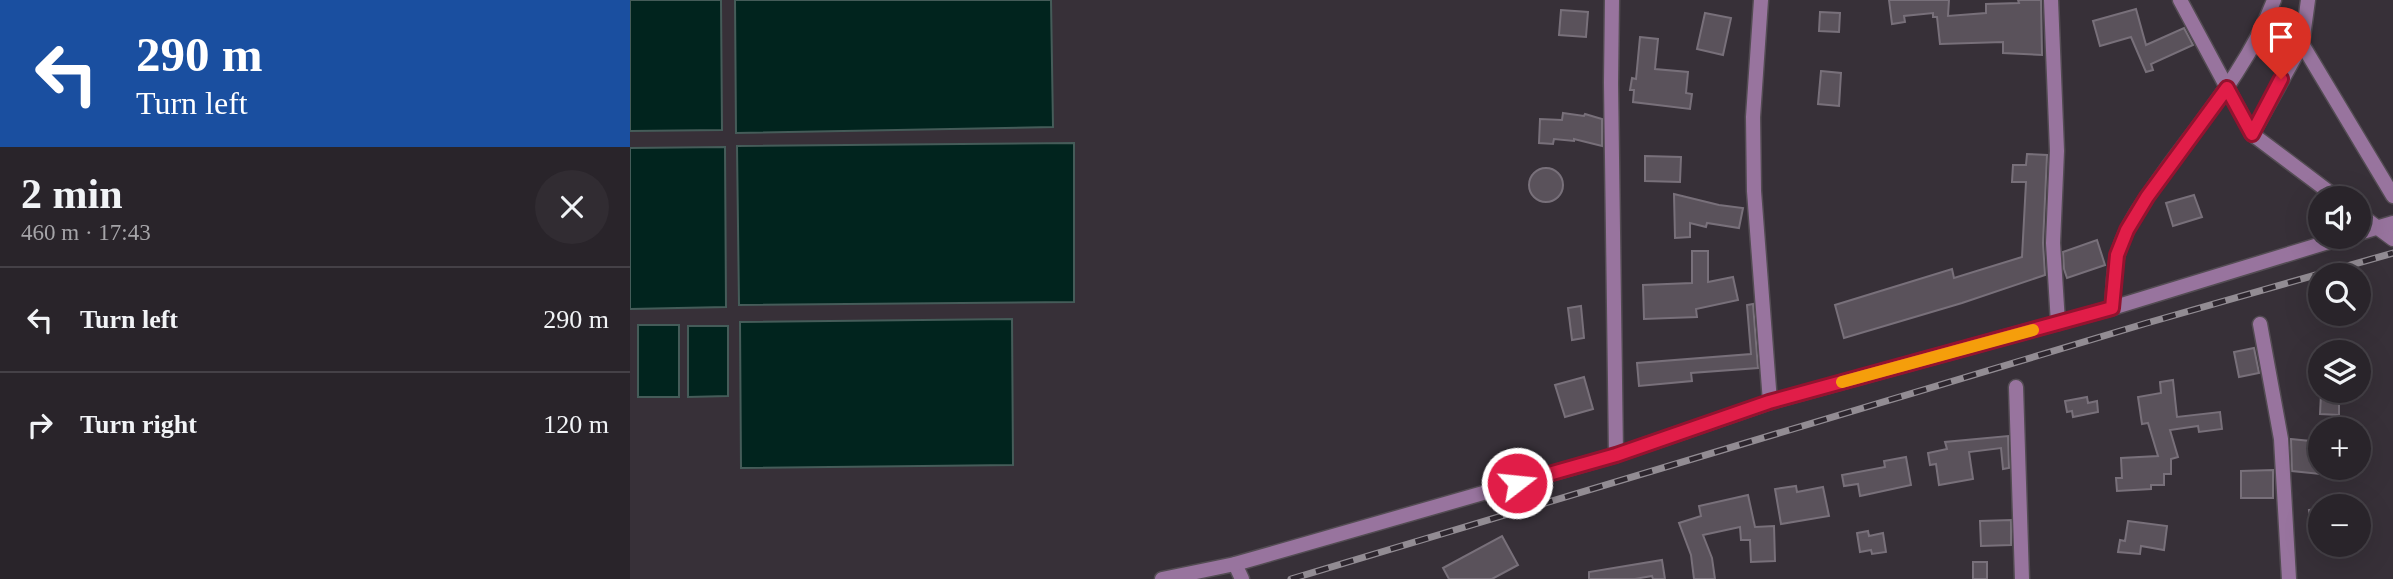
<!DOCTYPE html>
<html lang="en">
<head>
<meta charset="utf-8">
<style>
  body { margin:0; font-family:Georgia,serif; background:#312c32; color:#f1f3f6; height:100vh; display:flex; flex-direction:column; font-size:26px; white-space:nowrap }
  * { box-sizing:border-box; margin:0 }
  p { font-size:23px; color:#a5a4a8 }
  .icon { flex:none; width:38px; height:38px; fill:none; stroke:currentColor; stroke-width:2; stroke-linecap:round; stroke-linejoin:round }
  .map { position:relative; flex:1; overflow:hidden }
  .details { display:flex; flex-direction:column; background:#29242a; width:630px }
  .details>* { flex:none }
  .top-card { background:#1a4fa0; color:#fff; overflow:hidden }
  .tools { position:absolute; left:1678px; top:186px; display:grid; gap:14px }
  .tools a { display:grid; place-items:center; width:63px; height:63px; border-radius:50%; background:#29242a; box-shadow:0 7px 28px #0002,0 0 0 2px #454147; font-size:35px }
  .pin { position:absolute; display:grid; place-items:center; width:60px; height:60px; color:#fff; margin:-72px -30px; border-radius:50% 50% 50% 0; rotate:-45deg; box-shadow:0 0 7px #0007 }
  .pin .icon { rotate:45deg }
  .me { position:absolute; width:77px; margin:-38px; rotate:74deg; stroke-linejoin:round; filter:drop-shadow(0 0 5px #0008) }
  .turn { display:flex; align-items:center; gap:24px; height:147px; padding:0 21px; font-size:32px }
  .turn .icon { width:91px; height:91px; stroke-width:2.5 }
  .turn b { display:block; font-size:49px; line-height:60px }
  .round { display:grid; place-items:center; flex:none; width:74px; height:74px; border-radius:37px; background:#312c32 }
  .head { display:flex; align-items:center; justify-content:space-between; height:119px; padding:0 21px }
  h1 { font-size:42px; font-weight:700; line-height:52px }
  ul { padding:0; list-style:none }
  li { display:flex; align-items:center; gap:21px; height:105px; padding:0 21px; border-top:2px solid #454147 }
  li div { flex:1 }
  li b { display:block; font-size:26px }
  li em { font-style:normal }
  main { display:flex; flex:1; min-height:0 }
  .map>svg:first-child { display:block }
  .water { fill:#01241e; stroke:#455c59; stroke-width:2 }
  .building { fill:#5a525b; stroke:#78707a; stroke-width:2 }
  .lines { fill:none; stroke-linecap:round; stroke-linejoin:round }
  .street-casing { stroke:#534c53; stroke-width:17 }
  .street { stroke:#98749e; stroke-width:14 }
  .rail-casing { stroke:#928c93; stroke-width:7 }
  .rail { stroke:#2d262e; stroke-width:4.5; stroke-dasharray:13; stroke-linecap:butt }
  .route-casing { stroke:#92132f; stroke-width:18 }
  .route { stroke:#e11d48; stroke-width:12 }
  .slow { stroke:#f59e0b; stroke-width:12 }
</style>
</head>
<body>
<main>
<section class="details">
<div class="top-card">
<div class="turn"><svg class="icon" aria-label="left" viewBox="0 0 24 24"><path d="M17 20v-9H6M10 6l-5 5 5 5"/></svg><div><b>290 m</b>Turn left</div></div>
</div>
<div class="head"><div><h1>2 min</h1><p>460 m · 17:43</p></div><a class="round"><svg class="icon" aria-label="close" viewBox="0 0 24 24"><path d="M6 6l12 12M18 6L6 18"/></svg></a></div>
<ul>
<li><svg class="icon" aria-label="left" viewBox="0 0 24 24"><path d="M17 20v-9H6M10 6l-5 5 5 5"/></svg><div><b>Turn left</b></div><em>290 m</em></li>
<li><svg class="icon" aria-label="right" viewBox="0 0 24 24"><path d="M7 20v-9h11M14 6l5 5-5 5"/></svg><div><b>Turn right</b></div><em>120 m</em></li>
</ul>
</section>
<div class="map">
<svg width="1763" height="579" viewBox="0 0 1763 579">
  <rect width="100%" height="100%" fill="#373038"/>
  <g class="water">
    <path d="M0,0h91l1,130 -92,1z"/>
    <path d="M105,0h316l2,127 -317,6z"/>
    <path d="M444,143v159l-335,3 -2,-159z"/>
    <path d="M95,147l1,160 -96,2v-161z"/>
    <path d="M382,319l1,146 -272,3 -1,-146z"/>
    <rect x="8" y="325" width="41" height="72"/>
    <path d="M58,326h40v70l-40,1z"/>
  </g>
  <g class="building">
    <path d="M1259,0h60l-1,16 38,-3v-9l33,-1 -1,-3h23l1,55 -39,-2v-11l-63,2 -3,-27h-4v-4l-29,3 1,6 -13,2z"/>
    <path d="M1506,9l10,36 38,-17 9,17 -42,19 2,6 -7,2 -15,-35 -31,9 -7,-25z"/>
    <path d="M931,10l27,2 -2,25 -27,-2z"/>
    <path d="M1190,12l20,1 -1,19 -20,-1z"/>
    <path d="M1075,13l26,5 -8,37 -26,-6z"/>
    <path d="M1010,37l18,2 -3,30 33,3 -2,21 6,1 -2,15 -57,-7 1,-12h-4l2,-12 4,1z"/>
    <path d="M1191,71l20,2 -2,33 -21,-2z"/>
    <path d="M933,113l21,3 1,-2 17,5v27l-28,-7v2l-20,-2 -1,5 -14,-1 1,-24 22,1z"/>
    <path d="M1397,154l20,1 -4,88 2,32 -83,28 -118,35 -9,-33 117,-36 2,9 68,-21 4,-75h-14l1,-17h13z"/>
    <path d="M1015,156l36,1 -1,25 -35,-1z"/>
    <circle cx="916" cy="185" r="17"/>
    <path d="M1044,194l45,11 24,3 -4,20 -32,-5 -1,4 -16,-4v14l-15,1z"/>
    <path d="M1564,195l8,22 -29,9 -7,-23z"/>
    <path d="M1467,240l8,25 -38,13 -3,-9 -1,-17z"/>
    <path d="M1062,251h16v31l25,-5 5,23 -42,9 1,8 -53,2 -1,-34 49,-2z"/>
    <path d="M1123,304l5,64 -67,5 1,8 -53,5 -2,-23 114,-9 -4,-49z"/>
    <path d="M951,306l3,32 -12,2 -4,-32z"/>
    <path d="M1624,348l5,25 -20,4 -5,-25z"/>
    <path d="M954,377l9,32 -28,8 -10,-32z"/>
    <path d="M1543,380l4,37 43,-5 2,17 -23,3 -1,-6 -28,4 8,27 -7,2v15h-7v11h-13v4l-34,2 -1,-13h6l-1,-20 37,-2 -10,-33 -6,1 -4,-27 23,-4 -1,-11z"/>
    <path d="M1691,394h18v21l-19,-1z"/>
    <path d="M1457,397l1,6 9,-2 1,11 -25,5 -1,-6 -5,1 -2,-11z"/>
    <path d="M1378,436l1,32 -6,1 -2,-21 -32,4 4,27 -34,6 -3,-21 -6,1 -2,-12 19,-4 -2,-7z"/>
    <path d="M1661,439l29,3v32l-28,-3z"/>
    <path d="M1276,457l5,28 -51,11 -2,-12 -14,2 -2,-11 43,-8 -1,-6z"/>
    <path d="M1643,470v28h-32v-27z"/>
    <path d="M1166,486l1,6 26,-5 6,29 -48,8 -6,-35z"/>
    <path d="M1118,495l7,32 19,-1 1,35 -24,1 -1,-22h-9l-1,-13 -37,8 9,23 3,21h-21l-3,-24 -12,-32 22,-7 -2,-10z"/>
    <path d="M1690,508v34l-6,1 -5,-33z"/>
    <path d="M1381,520v25l-30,1 -1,-25z"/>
    <path d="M1498,521l39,5 -3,24 -23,-4 -1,8 -22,-2 2,-12 5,1z"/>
    <path d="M1238,531l1,5 14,-3 3,19 -14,2 -1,-4 -11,2 -3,-19z"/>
    <path d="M872,536l16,29 -26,14h-43l-6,-11z"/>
    <path d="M1032,560l3,19h-12l-1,-3 -17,3h-46v-7z"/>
    <rect x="1343" y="562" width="14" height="17"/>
  </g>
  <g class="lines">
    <defs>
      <g id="street">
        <path d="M982,0l-1,83 5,372"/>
        <path d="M1131,0l-8,117 1,74 16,211"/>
        <path d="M1421,0l6,151 -4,92 5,80"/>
        <path d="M1550,0l72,134 85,64"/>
        <path d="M1678,0l-6,44 91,152"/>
        <path d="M1622,134l50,-90"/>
        <path d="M1729,214l34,25"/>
        <path d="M1729,233l34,-10"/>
        <path d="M1482,308c2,-19 1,-41 7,-58 10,-31 31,-57 49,-83 39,-53 83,-105 106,-167"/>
        <path d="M1630,324l21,115 8,140"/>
        <path d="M1386,387l6,192"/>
        <path d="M605,564l7,15"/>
        <path d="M532,579l73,-15 381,-109 154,-53 342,-94 236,-72"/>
      </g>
    </defs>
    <use href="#street" class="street-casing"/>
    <use href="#street" class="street"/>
    <defs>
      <path id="rail" d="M661,579l856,-256 246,-70"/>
    </defs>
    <use href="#rail" class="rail-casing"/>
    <use href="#rail" class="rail"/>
  </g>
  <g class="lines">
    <defs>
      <path id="route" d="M887,483l99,-28 153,-53 343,-94 5,-53 10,-25 20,-33 80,-109 25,46 29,-55"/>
    </defs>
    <use href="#route" class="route-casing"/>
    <use href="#route" class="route"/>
    <path class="slow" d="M1212,382l191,-52"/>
  </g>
</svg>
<div class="tools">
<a><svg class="icon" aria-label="sound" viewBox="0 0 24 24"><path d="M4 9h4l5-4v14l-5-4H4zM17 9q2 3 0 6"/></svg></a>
<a><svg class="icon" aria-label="search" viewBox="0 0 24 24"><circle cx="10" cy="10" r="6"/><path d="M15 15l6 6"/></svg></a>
<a><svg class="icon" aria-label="layers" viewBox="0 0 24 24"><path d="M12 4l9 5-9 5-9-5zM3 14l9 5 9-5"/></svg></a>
<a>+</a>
<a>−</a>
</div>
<div class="pin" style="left:1651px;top:79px;background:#d93025"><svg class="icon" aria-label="arrive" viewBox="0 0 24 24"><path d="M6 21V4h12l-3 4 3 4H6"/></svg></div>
<svg class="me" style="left:887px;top:483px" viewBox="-20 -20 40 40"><circle r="17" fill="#e11d48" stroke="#fff" stroke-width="3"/><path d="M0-11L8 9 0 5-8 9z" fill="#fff"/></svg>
</div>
</main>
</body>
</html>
